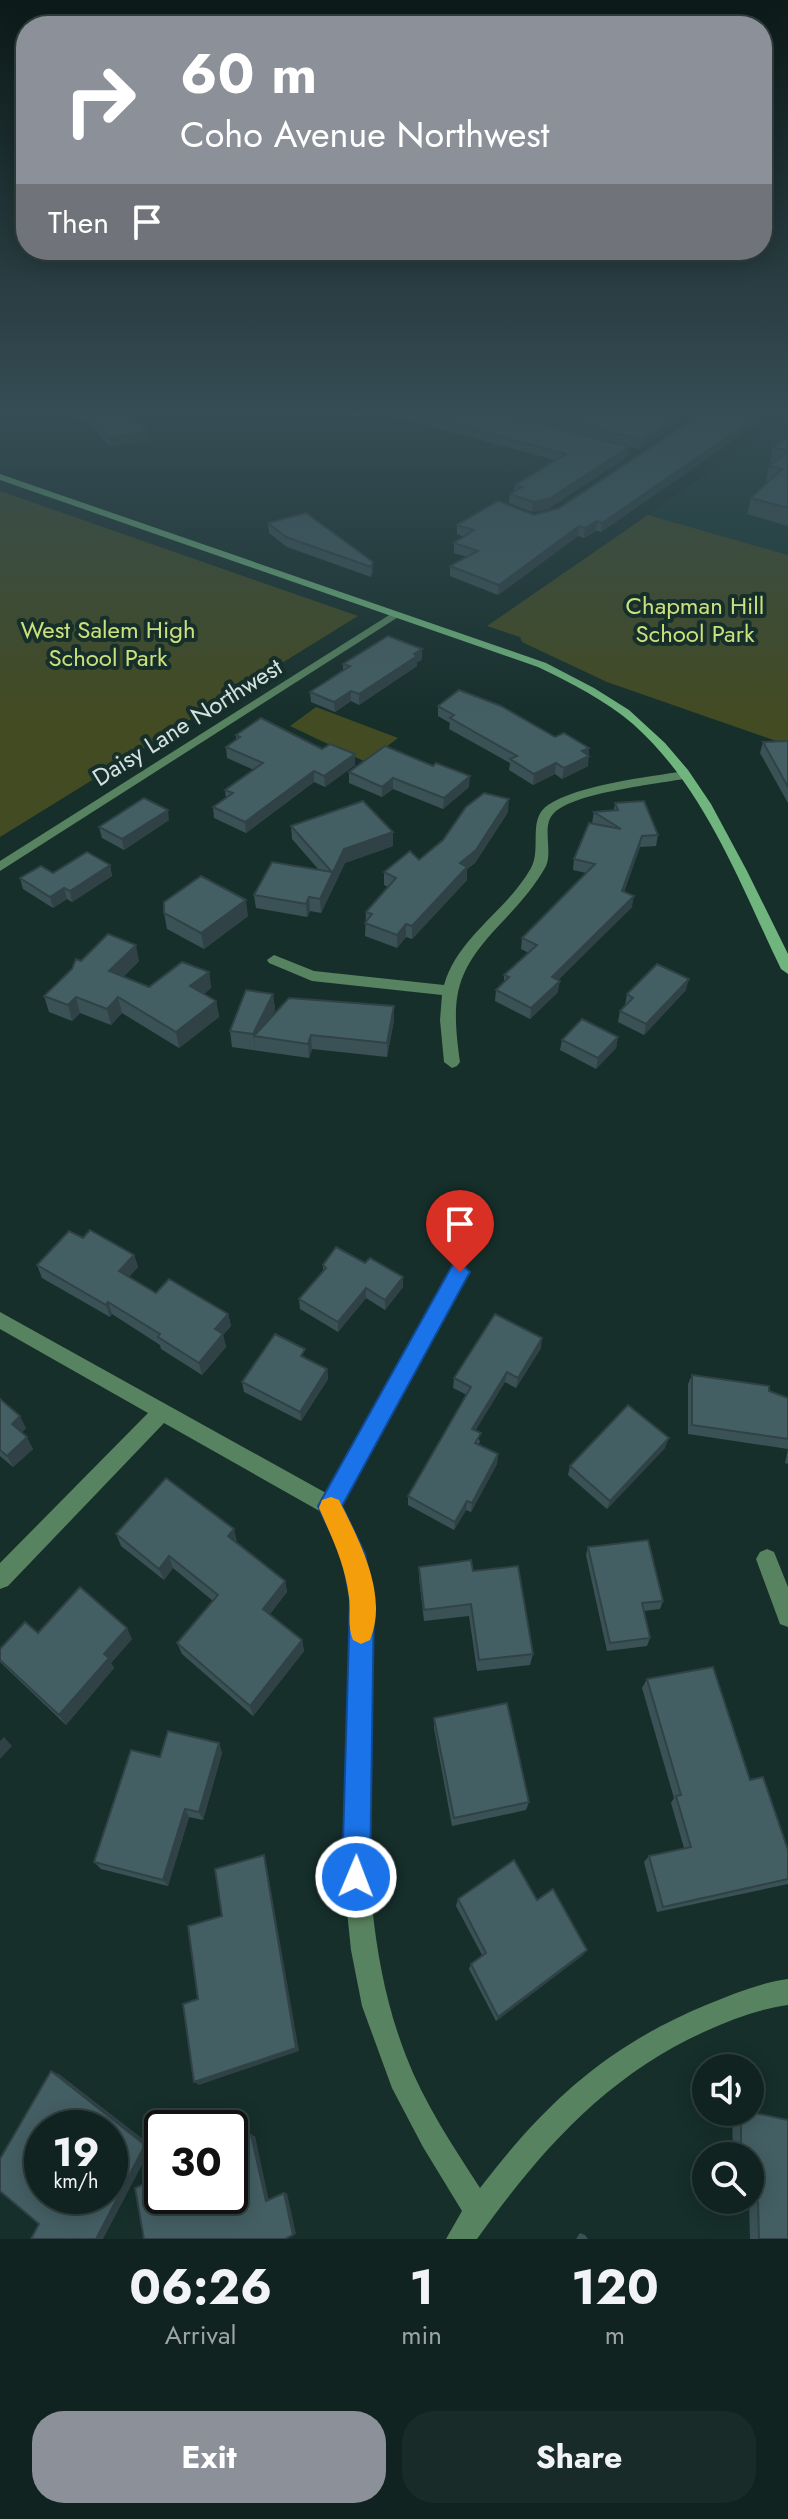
<!DOCTYPE html>
<html lang="en">
<head>
<meta charset="utf-8">
<style>
  body { margin:0; font-family:Jost,sans-serif; background:#192b29; color:#f1f3f6; height:100vh; display:flex; flex-direction:column; font-size:30px; white-space:nowrap }
  * { box-sizing:border-box; margin:0 }
  p { font-size:26px; color:#9ca4a5 }
  .icon { flex:none; width:44px; height:44px; fill:none; stroke:currentColor; stroke-width:2; stroke-linecap:round; stroke-linejoin:round }
  .map { position:relative; height:2239px; overflow:hidden }
  .drawer { display:flex; flex-direction:column; background:#102320; flex:1 }
  .drawer>* { flex:none }
  .banner { position:absolute; left:16px; top:16px; width:756px; height:244px; border-radius:32px; box-shadow:0 4px 20px #0003,0 0 0 2px #30403e; background:#8c9099; color:#fff; overflow:hidden }
  .buttons { position:absolute; left:692px; top:2054px; display:grid; gap:16px }
  .buttons a { display:grid; place-items:center; width:72px; height:72px; border-radius:50%; background:#102320; box-shadow:0 4px 20px #0003,0 0 0 2px #30403e; font-size:40px }
  .speed { position:absolute; left:24px; top:2110px; display:flex; gap:16px; font-size:40px; font-weight:700; text-align:center }
  .speed>* { display:grid; place-content:center; width:104px; height:104px; border-radius:50%; background:#102320; box-shadow:0 4px 20px #0003,0 0 0 2px #30403e; line-height:1 }
  .speed small { font-size:20px; font-weight:400 }
  .speed .limit { border:4px solid #111; border-radius:12px; background:#fff; color:#111 }
  .pin { position:absolute; display:grid; place-items:center; width:68px; height:68px; color:#fff; margin:-82px -34px; border-radius:50% 50% 50% 0; rotate:-45deg; box-shadow:0 0 8px #0007 }
  .pin .icon { rotate:45deg }
  .me { position:absolute; width:88px; margin:-44px; rotate:1deg; stroke-linejoin:round; filter:drop-shadow(0 0 6px #0008) }
  .turn { display:flex; align-items:center; gap:28px; height:168px; padding:0 32px; font-size:36px }
  .turn .icon { width:104px; height:104px; stroke-width:2.5 }
  .turn b { display:block; font-size:56px; line-height:68px }
  .then { display:flex; align-items:center; height:76px; padding:0 32px; background:#0003; gap:16px; font-size:30px }
  .eta { display:flex; justify-content:space-evenly; align-items:center; height:136px; text-align:center }
  .eta b { font-size:48px; font-weight:700; line-height:56px }
  .button { display:flex; gap:16px; margin-top:auto; padding:16px 32px }
  .button a { flex:1; height:92px; border-radius:32px; background:#8c9099; color:#fff; font-size:32px; font-weight:700; line-height:92px; text-align:center }
  .button a+a { background:#192b29; color:#f1f3f6 }
  .map>svg:first-child { display:block }
  .built { fill:#163933 }
  .green { fill:#434b22 }
  .lines { fill:none; stroke-linecap:round; stroke-linejoin:round }
  .minor { fill:#588360; fill-rule:evenodd }
  .secondary { fill:#70b57e; fill-rule:evenodd }
  .wall { fill:#3a5256 }
  .shaded-wall { fill:#304246 }
  .building { fill:#445f64; stroke:#304246; stroke-width:2; fill-rule:evenodd }
  .route { fill:#1a73e8; stroke:#114b97; stroke-width:2 }
  .slow { fill:#f59e0b }
  .labels { text-anchor:middle; dominant-baseline:central; stroke-width:8; stroke-linejoin:round; paint-order:stroke }
  .far-park-label { font-size:24px; fill:#cce07c; stroke:#162f2b }
  .far-street-label { font-size:24px; fill:#d3e2de; stroke:#162f2b }
</style>
</head>
<body>
<div class="map">
<svg width="788" height="2239" viewBox="0 0 788 2239">
  <rect width="100%" height="100%" fill="#162f2b"/>
  <path class="built" d="M788,417v138l-140,-40z"/>
  <g class="green">
    <path d="M0,491l358,125 -358,221z"/>
    <path d="M648,515l140,40v190l-181,-63 -85,-40 -2,-5 -33,-11z"/>
    <path d="M316,707l82,31 -32,24 -76,-36z"/>
  </g>
  <g class="lines">
    <g class="minor">
      <path d="M357,410h10l-9,6h-6v-4z"/>
      <path d="M704,410h9l-87,61h-6v-4z"/>
      <path d="M394,612l9,2 -403,257v-10z"/>
      <path d="M685,771l6,4 -2,3c-30,6 -114,14 -135,35 -13,12 -1,37 -8,53 -11,20 -26,37 -41,53 -49,51 -55,73 -45,143l-3,4 -5,2 -8,-6 -4,-42 2,-25 -130,-14 -43,-18 -2,-3 7,-5 40,16 130,14c14,-49 63,-74 87,-117 11,-20 -4,-49 17,-63 30,-20 100,-28 137,-34z"/>
      <path d="M460,1265l6,2 3,5 -128,234c8,16 18,33 23,50 18,67 4,148 3,218 0,95 4,192 39,282 18,47 47,90 74,132 65,-85 127,-142 226,-183 27,-11 53,-22 82,-26v26c-29,4 -55,14 -82,26 -100,45 -166,120 -229,208h-31l16,-28 -39,-64 -31,-59 -30,-82 -11,-56 -6,-58 -2,-60 8,-233 -8,-44 -20,-42 -159,-90 -156,163 -8,3v-26l148,-150 -148,-84v-17l326,181 128,-226z"/>
      <path d="M767,1549l7,3 14,35v40l-8,-3 -24,-65 4,-7z"/>
    </g>
    <path class="secondary" d="M0,474l546,189 48,25 35,22 36,33 23,27 23,34 36,67 41,83v20l-7,-5c-41,-85 -76,-181 -148,-245 -28,-24 -62,-41 -95,-57l-538,-187z"/>
  </g>
  <g class="wall">
    <path d="M52,410h76h-1l21,21 1,9 -39,7 -22,-25z"/>
    <path d="M369,410h121l138,46 -80,53 -16,3 -23,-9 1,-9 4,-3 1,-6 40,-25z"/>
    <path d="M492,410h207l-59,39z"/>
    <path d="M707,410h70l-176,122 -5,-1 -12,7 -6,-2 -80,59 -48,-19v-10l17,-9 -13,-4v-10l10,-6 -7,-3v-9l77,-10 25,-7z"/>
    <path d="M788,436v90l-41,-12 4,-16 16,-16h-1l3,-16 3,-2 -2,-1 3,-16z"/>
    <path d="M268,523l105,39v10l-2,5 -84,-30 -18,-14z"/>
    <path d="M422,660l-5,2v4l-58,39 -8,-4 -16,11 -24,-10 -1,-10 33,-22v-6z"/>
    <path d="M438,706l117,31 34,11 -1,18 -26,13 -7,-5 -22,11 -24,-15 1,-7 -61,-34 1,-6 -12,-7z"/>
    <path d="M236,735l119,19v11l-30,22 -11,-5 -68,51 -32,-15 -1,-11 13,-9 -1,-8 29,-20 -27,-12 -1,-11 10,-7z"/>
    <path d="M788,741v62l-28,-50 3,-11z"/>
    <path d="M433,766l36,21 -26,22 -50,-20 -11,8 -33,-14v-11z"/>
    <path d="M615,803l43,32 -2,11 -16,1 -16,45 8,15 -74,73v12l-28,27 -35,-18 1,-11 8,-8v-7l25,-22 -8,-4 1,-11 64,-65 -13,-3 1,-11 21,-35 -3,-1 2,-11 20,-2z"/>
    <path d="M508,812l-33,51 -8,6v11l-55,59 -6,-2 -9,11 -32,-12 1,-24 22,-25 -4,-2v-13l35,-12z"/>
    <path d="M169,820l-45,30 -22,-12 -3,-11z"/>
    <path d="M291,826l102,20 -48,17 -24,50 -11,-2 -3,6 -51,-9 -2,-13 65,-25 -27,-31z"/>
    <path d="M110,865l2,11 -40,26 -5,-3 -14,9 -30,-19 -3,-11z"/>
    <path d="M164,913l84,3 -44,33 -37,-20z"/>
    <path d="M81,961h58l-16,16 26,10 60,-15 2,16 -7,6 12,7 3,16 -40,31 -57,-35 -11,12 -31,-12 -8,8 -23,-9 -5,-16z"/>
    <path d="M686,990l-42,45 -26,-13 2,-11 5,-6 2,-11z"/>
    <path d="M273,994l2,16 -4,7 123,3 -7,37 -75,-8 -3,9 -77,-11 -2,-16z"/>
    <path d="M618,1037l-2,11 -20,21 -36,-19 2,-10z"/>
    <path d="M83,1238l51,17 4,12 -9,10 27,16 72,21 3,12 -8,9 3,12 -24,28 -41,-26 -1,-4 -48,-31 -2,3 -68,-39 -5,-13z"/>
    <path d="M365,1263l38,14v10l-18,23 -19,-12 -28,34 -38,-23 -1,-10 24,-28v-6z"/>
    <path d="M541,1348l-25,40 -11,-6 -30,48 5,12 -2,2 20,10 -1,10 -26,48 -5,-2 -12,20 -46,-25v-9l59,-101 -14,-7 1,-10z"/>
    <path d="M327,1369l1,10 -27,42 -57,-29 -2,-10z"/>
    <path d="M692,1375l77,16 19,7v66l-3,-1 3,-14 -100,-15v-50z"/>
    <path d="M0,1399l26,29 -4,4 11,17 -20,18 -13,-11z"/>
    <path d="M665,1448l-58,61 -39,-34 2,-9z"/>
    <path d="M116,1534l121,8 48,39 2,11 -17,22 32,26 2,11 -51,65 -71,-62 -5,-11 36,-42 -40,-33 -9,12 -43,-34z"/>
    <path d="M588,1547l75,54 -3,8 -16,2 6,27 -3,8 -40,5 -21,-96z"/>
    <path d="M419,1567l54,4 60,83 -3,11 -53,6 -8,-55 -45,5 -5,-43z"/>
    <path d="M38,1633l94,6 -21,24 3,5 -48,57 -66,-63v-13z"/>
    <path d="M647,1679l103,101 38,70v34l-131,28 -13,-50 5,-6 35,-8 -13,-45 3,-5 -32,-110z"/>
    <path d="M434,1718l95,84 -3,8 -74,16 -18,-98z"/>
    <path d="M219,1743l3,10 -19,67 -14,-3 -21,69 -67,-17 -7,-7 66,-105z"/>
    <path d="M458,1899l125,56 -87,66 -27,-52 2,-5 11,-9 -26,-49z"/>
    <path d="M732,2112h18l38,127h-38l-1,-38 -5,-1h6v-44h-17z"/>
    <path d="M580,2233l5,2 3,4h-12z"/>
  </g>
  <g class="shaded-wall">
    <path d="M687,410h12l-59,39 2,-9z"/>
    <path d="M766,410h11l-176,122 1,-9z"/>
    <path d="M148,431l1,9 -39,7 -1,-9z"/>
    <path d="M629,447l-1,9 -80,53 -16,3 1,-10z"/>
    <path d="M597,521l-1,10 -12,7 1,-10z"/>
    <path d="M579,526l-1,10 -80,59 1,-10z"/>
    <path d="M373,562v10l-2,5v-10z"/>
    <path d="M422,649v11l-5,2v4l-58,39v-11z"/>
    <path d="M351,691v10l-16,11 -1,-10z"/>
    <path d="M589,748l-1,18 -26,13 2,-11 18,-17z"/>
    <path d="M355,754v11l-30,22 -1,-11z"/>
    <path d="M556,763l-1,11 -22,11 1,-11z"/>
    <path d="M314,771v11l-68,51 -1,-11z"/>
    <path d="M470,776l-1,11 -26,22 1,-11z"/>
    <path d="M393,778v11l-11,8v-10z"/>
    <path d="M509,799l-1,13 -33,51 -8,6v11l-55,59v-13z"/>
    <path d="M168,810l1,10 -45,30 -2,-11z"/>
    <path d="M393,832v14l-48,17 -24,50 -1,-14 24,-50z"/>
    <path d="M642,836l-2,11 -20,55 2,-11z"/>
    <path d="M110,865l2,11 -40,26 -2,-11z"/>
    <path d="M64,888l3,11 -14,9 -3,-11z"/>
    <path d="M634,896l-2,11 -82,81 2,-11z"/>
    <path d="M309,897l1,14 -3,6 -1,-13z"/>
    <path d="M246,900l2,16 -44,33 -3,-16z"/>
    <path d="M406,924v13l-9,11v-13z"/>
    <path d="M136,945l3,16 -26,26 -4,-16z"/>
    <path d="M209,972l2,16 -18,14 -3,-16z"/>
    <path d="M689,979l-3,11 -42,45 2,-11z"/>
    <path d="M560,981l-2,11 -28,27 1,-11z"/>
    <path d="M273,994l2,16 -14,27 -7,-1 1,14 -2,-16z"/>
    <path d="M76,997l4,16 -8,8 -4,-16z"/>
    <path d="M118,997l4,16 -11,12 -4,-16z"/>
    <path d="M216,1001l3,16 -40,31 -3,-16z"/>
    <path d="M394,1006v14l-7,37v-14z"/>
    <path d="M311,1035l1,14 -3,9 -1,-14z"/>
    <path d="M618,1037l-2,11 -20,21 2,-11z"/>
    <path d="M134,1255l4,12 -16,17 -3,-13z"/>
    <path d="M403,1277v10l-18,23v-10z"/>
    <path d="M366,1288v10l-28,34v-10z"/>
    <path d="M108,1302l4,12 -2,3 -4,-12z"/>
    <path d="M228,1314l3,12 -8,9 3,12 -24,28 -3,-12 16,-34z"/>
    <path d="M542,1338l-1,10 -25,40 2,-10z"/>
    <path d="M327,1369l1,10 -27,42 -1,-9z"/>
    <path d="M507,1372l-2,10 -34,56 1,-9z"/>
    <path d="M20,1416l6,12 -8,8 -6,-12z"/>
    <path d="M27,1437l6,12 -20,18 -6,-11z"/>
    <path d="M669,1438l-4,10 -58,61 3,-8z"/>
    <path d="M498,1454l-1,10 -26,48 1,-9z"/>
    <path d="M467,1501l-1,9 -12,20 1,-8z"/>
    <path d="M234,1529l3,13 -5,6 -4,-12z"/>
    <path d="M169,1556l4,12 -9,12 -5,-11z"/>
    <path d="M285,1581l2,11 -22,28 -2,-11z"/>
    <path d="M127,1628l5,11 -21,24 3,5 -48,57 -7,-10 45,-61z"/>
    <path d="M302,1640l2,11 -51,65 -3,-10z"/>
    <path d="M4,1737l8,9 -12,13v-18z"/>
    <path d="M219,1743l3,10 -19,67 -4,-8z"/>
    <path d="M185,1809l4,8 -21,69 -5,-6z"/>
    <path d="M264,1855l2,7 33,189 -100,34 -5,-3z"/>
    <path d="M587,1950l-4,5 -87,66 2,-4z"/>
    <path d="M51,2071l8,3 93,72 -49,93h-7z"/>
    <path d="M251,2135l4,1 14,65h-3z"/>
    <path d="M284,2193h3l9,41 -3,1z"/>
  </g>
  <g class="building">
    <path d="M76,410h50l22,21 -39,7 -23,-25z"/>
    <path d="M402,410h88l139,37 -80,52 -16,3 -23,-8 12,-7 -7,-2 51,-31z"/>
    <path d="M526,410h161l-45,30z"/>
    <path d="M707,410h59l-164,113 -5,-2 -12,7 -6,-2 -80,59 -49,-19 28,-15 -24,-8 20,-13 -17,-5 41,-24 36,14 25,-7z"/>
    <path d="M788,436v15l-15,-4z"/>
    <path d="M788,452v56l-37,-10 31,-29 -13,-3z"/>
    <path d="M306,513l67,49 -2,5 -85,-30 -18,-14z"/>
    <path d="M388,636l34,13 -8,5 3,2 -58,38 -8,-3 -17,11 -24,-10 40,-26 -7,-2z"/>
    <path d="M459,690l42,16 54,31 9,-4 25,15 -7,3 7,5 -25,12 -8,-5 -22,11 -24,-15 7,-3 -67,-38 4,-3 -16,-9z"/>
    <path d="M261,718l61,31 8,-5 25,10 -31,22 -10,-5 -69,51 -32,-15 20,-14 -8,-3 38,-27 -37,-16 14,-10 -4,-2z"/>
    <path d="M788,741v46l-25,-45z"/>
    <path d="M385,746l48,20 3,-3 34,13 -26,22 -51,-20 -11,9 -33,-15z"/>
    <path d="M484,793l25,6 -33,51 -16,13 7,4 -55,59 -6,-2 -9,11 -32,-12 7,-9 -6,-2 30,-34 -12,-6 26,-21 9,9 24,-20 23,-33z"/>
    <path d="M144,798l24,12 -46,29 -23,-12z"/>
    <path d="M363,801l30,31 -49,17 -24,50 -11,-2 -3,7 -52,-9 18,-33 60,10 -41,-46z"/>
    <path d="M644,801l14,34 -16,1 -20,55 12,5 -82,81 8,4 -29,27 -35,-18 13,-13 -5,-2 33,-30 -15,-7 73,-74 -21,-5 15,-36 32,6 -27,-17 24,-2 -3,-7z"/>
    <path d="M87,852l23,13 -40,26 -6,-3 -14,9 -30,-19 21,-12 12,7z"/>
    <path d="M201,876l45,24 -45,33 -37,-20v-11z"/>
    <path d="M108,934l28,11 -27,26 40,16 33,-25 27,10 -19,14 26,15 -40,31 -58,-35 -11,12 -31,-12 -8,8 -24,-9 28,-27 4,-10 5,2z"/>
    <path d="M657,964l32,15 -43,45 -26,-13 13,-13 -6,-4z"/>
    <path d="M246,990l27,4 -20,40 -23,-3z"/>
    <path d="M289,998l105,8 -7,37 -76,-8 -3,9 -54,-8z"/>
    <path d="M582,1019l36,18 -20,21 -36,-18z"/>
    <path d="M90,1230l44,25 -15,16 37,22 13,-14 59,35 -13,15 8,5 -24,29 -41,-26 2,-3 -52,-32 -2,3 -69,-40 32,-34 14,7z"/>
    <path d="M336,1247l29,16 5,-5 33,19 -18,23 -19,-12 -28,34 -39,-23 27,-31 -3,-3z"/>
    <path d="M495,1314l47,24 -24,40 -11,-6 -35,57 9,4 -6,10 23,11 -26,49 -5,-2 -12,21 -47,-26 63,-109 -17,-9z"/>
    <path d="M275,1334l30,15 -4,7 26,13 -27,43 -58,-30z"/>
    <path d="M692,1375l77,11v5l19,7v41l-96,-14z"/>
    <path d="M0,1399l20,17 -8,8 15,13 -20,19 -7,-6z"/>
    <path d="M628,1405l41,33 -59,63 -40,-35z"/>
    <path d="M166,1478l68,51 -6,7 57,45 -22,28 39,31 -52,66 -73,-63 41,-48 -49,-39 -10,13 -43,-35z"/>
    <path d="M648,1540l15,61 -21,2 8,35 -40,5 -22,-96z"/>
    <path d="M471,1560l2,11 45,-5 15,88 -54,6 -8,-56 -47,6 -5,-43z"/>
    <path d="M80,1587l47,41 -23,26 5,4 -50,57 -59,-55v-11l25,-27 13,11z"/>
    <path d="M713,1667l37,113 13,-3 25,73v29l-125,28 -14,-51 42,-9 -15,-51 5,-1 -34,-116z"/>
    <path d="M507,1703l22,99 -75,16 -20,-100z"/>
    <path d="M168,1731l51,12 -20,69 -14,-3 -22,71 -69,-18 37,-112 29,7z"/>
    <path d="M264,1855l32,193 -102,34 -11,-78 15,-5 -10,-73 34,-10 -7,-47z"/>
    <path d="M514,1860l23,40 16,-11 34,61 -89,67 -27,-53 15,-11 -28,-54z"/>
    <path d="M51,2071l94,74 -49,94h-65l8,-15 -39,-33v-32zM42,2128h68v68h-68z"/>
    <path d="M741,2112h9l38,8v119h-29l-1,-37 -8,-2v-44h-9z"/>
    <path d="M251,2135l15,66 18,-8 9,42 -8,4h-141l-9,-51 27,-12v20h68v-51z"/>
  </g>
  <linearGradient id="sky" x2="0" y2="1"><stop stop-color="#0c1a18"/><stop offset="0.57" stop-color="#364d55"/><stop offset="1" stop-color="#364d55" stop-opacity="0"/></linearGradient>
  <rect width="788" height="723" fill="url(#sky)"/>
  <path class="route" d="M460,1263l10,9 -128,234 23,48 9,45 -4,278 -4,10 -10,4 -10,-4 -4,-10 8,-278 -8,-43 -24,-50 134,-240z"/>
  <path class="slow" d="M331,1497l8,3c20,40 50,95 31,140l-9,4 -8,-4c-6,-14 -2,-28 -4,-43 -4,-33 -17,-59 -30,-89l3,-8z"/>
  <g class="labels">
    <g class="far-park-label">
      <text x="695" y="605">Chapman Hill<tspan x="695" dy="28">School Park</tspan></text>
      <text x="108" y="629">West Salem High<tspan x="108" dy="28">School Park</tspan></text>
    </g>
    <g class="far-street-label">
      <text transform="translate(187 722) rotate(-32)">Daisy Lane Northwest</text>
    </g>
  </g>
</svg>
<div class="buttons">
<a><svg class="icon" aria-label="sound" viewBox="0 0 24 24"><path d="M4 9h4l5-4v14l-5-4H4zM17 9q2 3 0 6"/></svg></a>
<a><svg class="icon" aria-label="search" viewBox="0 0 24 24"><circle cx="10" cy="10" r="6"/><path d="M15 15l6 6"/></svg></a>
</div>
<div class="speed"><div>19<small>km/h</small></div><div class="limit">30</div></div>
<div class="pin" style="left:460px;top:1272px;background:#d93025"><svg class="icon" aria-label="arrive" viewBox="0 0 24 24"><path d="M6 21V4h12l-3 4 3 4H6"/></svg></div>
<svg class="me" style="left:356px;top:1877px" viewBox="-20 -20 40 40"><circle r="17" fill="#1a73e8" stroke="#fff" stroke-width="3"/><path d="M0-11L8 9 0 5-8 9z" fill="#fff"/></svg>
<div class="banner">
<div class="turn"><svg class="icon" aria-label="right" viewBox="0 0 24 24"><path d="M7 20v-9h11M14 6l5 5-5 5"/></svg><div><b>60 m</b>Coho Avenue Northwest</div></div>
<div class="then">Then<svg class="icon" aria-label="arrive" viewBox="0 0 24 24"><path d="M6 21V4h12l-3 4 3 4H6"/></svg></div>
</div>
</div>
<section class="drawer">
<div class="eta">
<div><b>06:26</b><p>Arrival</p></div>
<div><b>1</b><p>min</p></div>
<div><b>120</b><p>m</p></div>
</div>
<div class="button"><a>Exit</a><a>Share</a></div>
</section>
</body>
</html>
